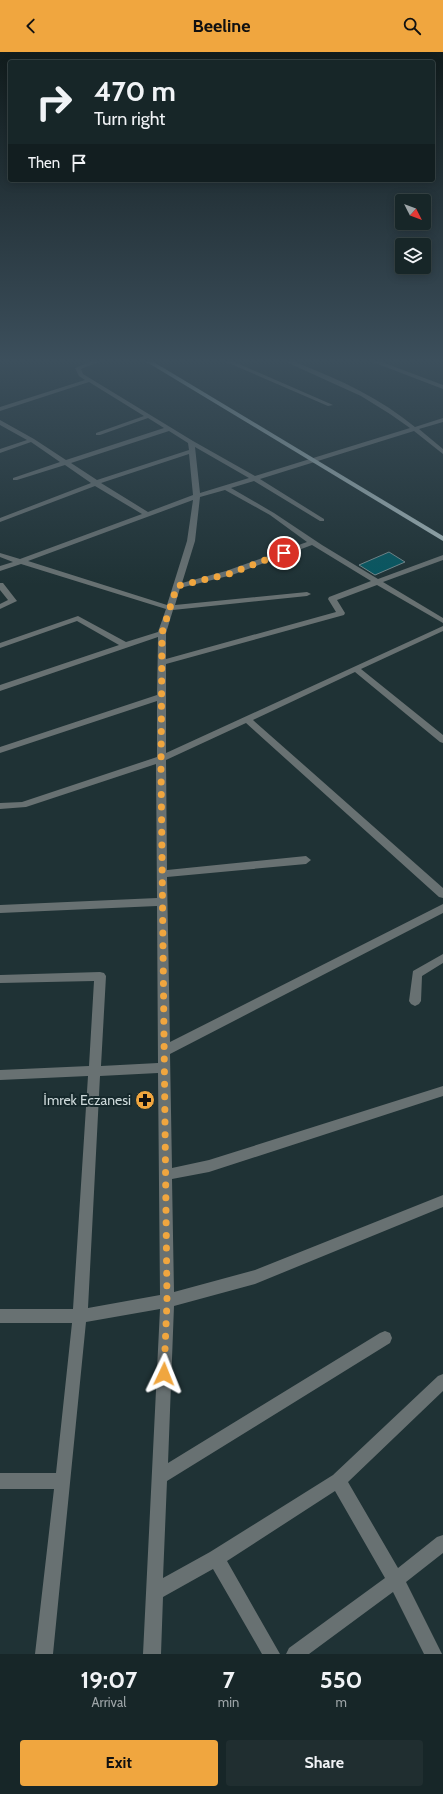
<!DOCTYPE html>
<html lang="en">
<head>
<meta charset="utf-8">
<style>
  body { margin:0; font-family:Cabin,sans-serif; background:#202e30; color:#f1f3f6; height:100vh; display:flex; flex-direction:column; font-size:15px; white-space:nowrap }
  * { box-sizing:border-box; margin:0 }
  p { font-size:13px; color:#9ea5a8 }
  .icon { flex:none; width:22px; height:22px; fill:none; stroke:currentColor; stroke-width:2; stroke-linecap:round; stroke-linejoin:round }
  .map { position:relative; height:1602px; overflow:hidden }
  .details { display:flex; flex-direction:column; background:#172628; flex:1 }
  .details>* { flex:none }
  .hud { position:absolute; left:8px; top:8px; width:427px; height:122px; border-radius:4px; box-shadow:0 2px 10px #0003,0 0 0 1px #364345; background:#172628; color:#f1f3f6; overflow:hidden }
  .needle { width:26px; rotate:132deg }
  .fabs { position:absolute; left:395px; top:142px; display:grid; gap:8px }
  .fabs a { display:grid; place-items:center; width:36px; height:36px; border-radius:4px; background:#172628; box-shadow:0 2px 10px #0003,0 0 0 1px #364345; font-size:20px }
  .pin { position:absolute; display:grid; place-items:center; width:34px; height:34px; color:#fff; margin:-17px; border:2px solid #fff; border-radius:50%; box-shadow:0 1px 4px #0007 }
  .me { position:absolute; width:44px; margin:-22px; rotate:2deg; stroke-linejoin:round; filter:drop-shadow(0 0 3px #0008) }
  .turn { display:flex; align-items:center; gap:14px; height:84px; padding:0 20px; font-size:18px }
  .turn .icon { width:52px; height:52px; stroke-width:2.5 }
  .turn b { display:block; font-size:28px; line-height:34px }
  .then { display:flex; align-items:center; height:38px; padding:0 20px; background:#0003; gap:8px; font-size:15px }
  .eta { display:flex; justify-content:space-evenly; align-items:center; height:68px; text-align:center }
  .eta b { font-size:24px; font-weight:800; line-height:28px }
  .action { display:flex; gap:8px; margin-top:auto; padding:8px 20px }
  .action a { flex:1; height:46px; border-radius:4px; background:#f0a63f; color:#111; font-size:16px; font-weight:800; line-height:46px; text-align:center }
  .action a+a { background:#202e30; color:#f1f3f6 }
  header { display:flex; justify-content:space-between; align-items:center; height:52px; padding:0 20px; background:#f0a63f; color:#111; font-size:18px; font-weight:800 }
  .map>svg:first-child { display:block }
  .building { fill:#075761; stroke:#73888c }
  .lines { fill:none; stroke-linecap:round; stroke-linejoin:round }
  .minor { fill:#687172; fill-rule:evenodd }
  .major { fill:#a0b3b6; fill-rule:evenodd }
  .route { stroke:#f0a63f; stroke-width:7; stroke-dasharray:0 12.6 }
  .labels { text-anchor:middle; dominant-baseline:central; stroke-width:4; stroke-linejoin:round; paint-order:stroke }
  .near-poi-label { font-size:14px; fill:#cdd9da; stroke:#15282b; text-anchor:end }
</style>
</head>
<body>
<header><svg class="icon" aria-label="back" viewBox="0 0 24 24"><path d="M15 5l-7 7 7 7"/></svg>Beeline<svg class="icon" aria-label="search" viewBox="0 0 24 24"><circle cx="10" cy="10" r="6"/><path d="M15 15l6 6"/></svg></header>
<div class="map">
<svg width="443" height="1602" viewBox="0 0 443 1602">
  <rect width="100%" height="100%" fill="#1f3235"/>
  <path class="building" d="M389,500l16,10 -30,13 -16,-10z"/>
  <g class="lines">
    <g class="minor">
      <path d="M92,309h9l-20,8 2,5 110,67 62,35 155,-48 -20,-14 -29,-18 -77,-35h9l7,3c41,16 81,35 115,63l28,-9v4l-24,7 24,20v5l-29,-23 -154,48 64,40v2h-4l-66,-40 -23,7 43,25 48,32 56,34 65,-24v5l-60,22 60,36v5l-66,-38 -40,15 8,13 -1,2 -178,49v89l277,-127v5l-82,38 82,66v8l-3,-1 -85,-70 -102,48 190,168v10l-4,-1 -193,-174 -80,37 1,110 139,-14 5,4 -5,4 -139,13 3,165 273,-138v9l-273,141 2,114 37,-8 234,-74v10l-234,76 -37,7 2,113 81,-22 188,-75v12l-188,77 -81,22 -6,157 212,-130 5,-2 5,2 2,5 -2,5 -223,138 -4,97 47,-26 123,-77 105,-99 5,-2v17l-95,91 50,86 39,-31 6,-2v18l-37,29 36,72h-18l-31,-62 -84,62h-23l3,-6 96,-70 -50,-87 -108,70 53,93h-18l-49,-85 -50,28 -2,57h-18l17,-345 -74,13 -33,332h-18l19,-165h-54v-16h56l16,-150h-72v-14h73l15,-233 -88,4v-10l89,-4 5,-85 -94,2v-8l100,-3 4,1 2,3 -5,90 57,-3 -1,-157 -157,7v-8l157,-7 -1,-134 -130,43 -26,2v-6l22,-1 135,-45v-56l-157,52v-6l157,-52 1,-58 -158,54v-6l119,-40 -42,-24 -77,27v-5l78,-27 48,26 32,-10 8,-23 -145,-45 -21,7v-5l13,-4 -13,-5v-4l20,6 122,-45 -47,-28 -95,36v-4l91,-35 -26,-18 -48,15h-4v-2l47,-16 -29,-20 -31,11v-4l27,-9 -27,-15v-5l34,19 32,21 98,-32 -16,-10 -48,17h-4v-2l48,-17 -55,-34 -89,29v-4l85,-27 -6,-4 -4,-8zM169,379l19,12 1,7 -92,30 -26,-17zM195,395l54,31 -49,15zM189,402l4,41 -45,17 -47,-29zM225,438l45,25 37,27 -81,29 -44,12 13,-42 5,-44zM193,448l-6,41 -20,64 -139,-44zM312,493l59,36 -42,16 -1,2 8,13 -170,47v-26l7,-23 134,-14 4,-2 -4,-2 -132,13 5,-17 52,-13zM158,1021l2,222 -72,13 12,-232z"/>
      <path d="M224,309h8l101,44 -5,1z"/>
      <path d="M370,309h9l64,24v4z"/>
      <path d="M0,531h3l14,18 -17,8v-5l8,-4 -8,-10z"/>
      <path d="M443,902v9l-21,13 -1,25 -2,3 -4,2 -4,-2 -2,-3 4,-30z"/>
    </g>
    <path class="major" d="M145,309h7l291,175v5z"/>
  </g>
  <linearGradient id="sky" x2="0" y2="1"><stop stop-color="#111c1d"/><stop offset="0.58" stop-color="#3c4f5c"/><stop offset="1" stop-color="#3c4f5c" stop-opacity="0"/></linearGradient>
  <rect width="443" height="533" fill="url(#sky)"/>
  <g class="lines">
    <path class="route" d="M164,1322l3,-73 -6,-532 1,-136 15,-47 52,-12 55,-21"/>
  </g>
  <defs>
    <symbol id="pharmacy-disc" viewBox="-11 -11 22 22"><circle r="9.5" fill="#f0a63f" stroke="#15282b"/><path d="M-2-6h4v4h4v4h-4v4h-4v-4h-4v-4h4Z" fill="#111"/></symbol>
  </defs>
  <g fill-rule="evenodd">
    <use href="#pharmacy-disc" x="134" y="1037" width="22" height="22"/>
  </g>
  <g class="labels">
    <g class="near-poi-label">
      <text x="131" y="1048">İmrek Eczanesi</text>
    </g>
  </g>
</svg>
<div class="fabs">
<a><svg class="needle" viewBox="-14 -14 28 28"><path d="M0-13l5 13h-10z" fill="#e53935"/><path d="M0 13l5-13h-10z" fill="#9ea5a8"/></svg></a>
<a><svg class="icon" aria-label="layers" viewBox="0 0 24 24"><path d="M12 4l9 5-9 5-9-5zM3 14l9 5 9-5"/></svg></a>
</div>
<div class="pin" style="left:284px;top:501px;background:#d93025"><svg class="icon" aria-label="arrive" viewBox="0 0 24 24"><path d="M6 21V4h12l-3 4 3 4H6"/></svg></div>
<svg class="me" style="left:164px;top:1322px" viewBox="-20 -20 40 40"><path d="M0-17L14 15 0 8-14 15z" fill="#f0a63f" stroke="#fff" stroke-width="4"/></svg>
<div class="hud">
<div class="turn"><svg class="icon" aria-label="right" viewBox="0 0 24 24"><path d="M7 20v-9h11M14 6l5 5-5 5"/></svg><div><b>470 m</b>Turn right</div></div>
<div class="then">Then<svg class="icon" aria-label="arrive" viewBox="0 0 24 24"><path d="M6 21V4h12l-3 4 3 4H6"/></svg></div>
</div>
</div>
<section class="details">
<div class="eta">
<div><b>19:07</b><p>Arrival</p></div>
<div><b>7</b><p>min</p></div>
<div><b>550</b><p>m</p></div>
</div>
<div class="action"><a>Exit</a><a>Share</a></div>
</section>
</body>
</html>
